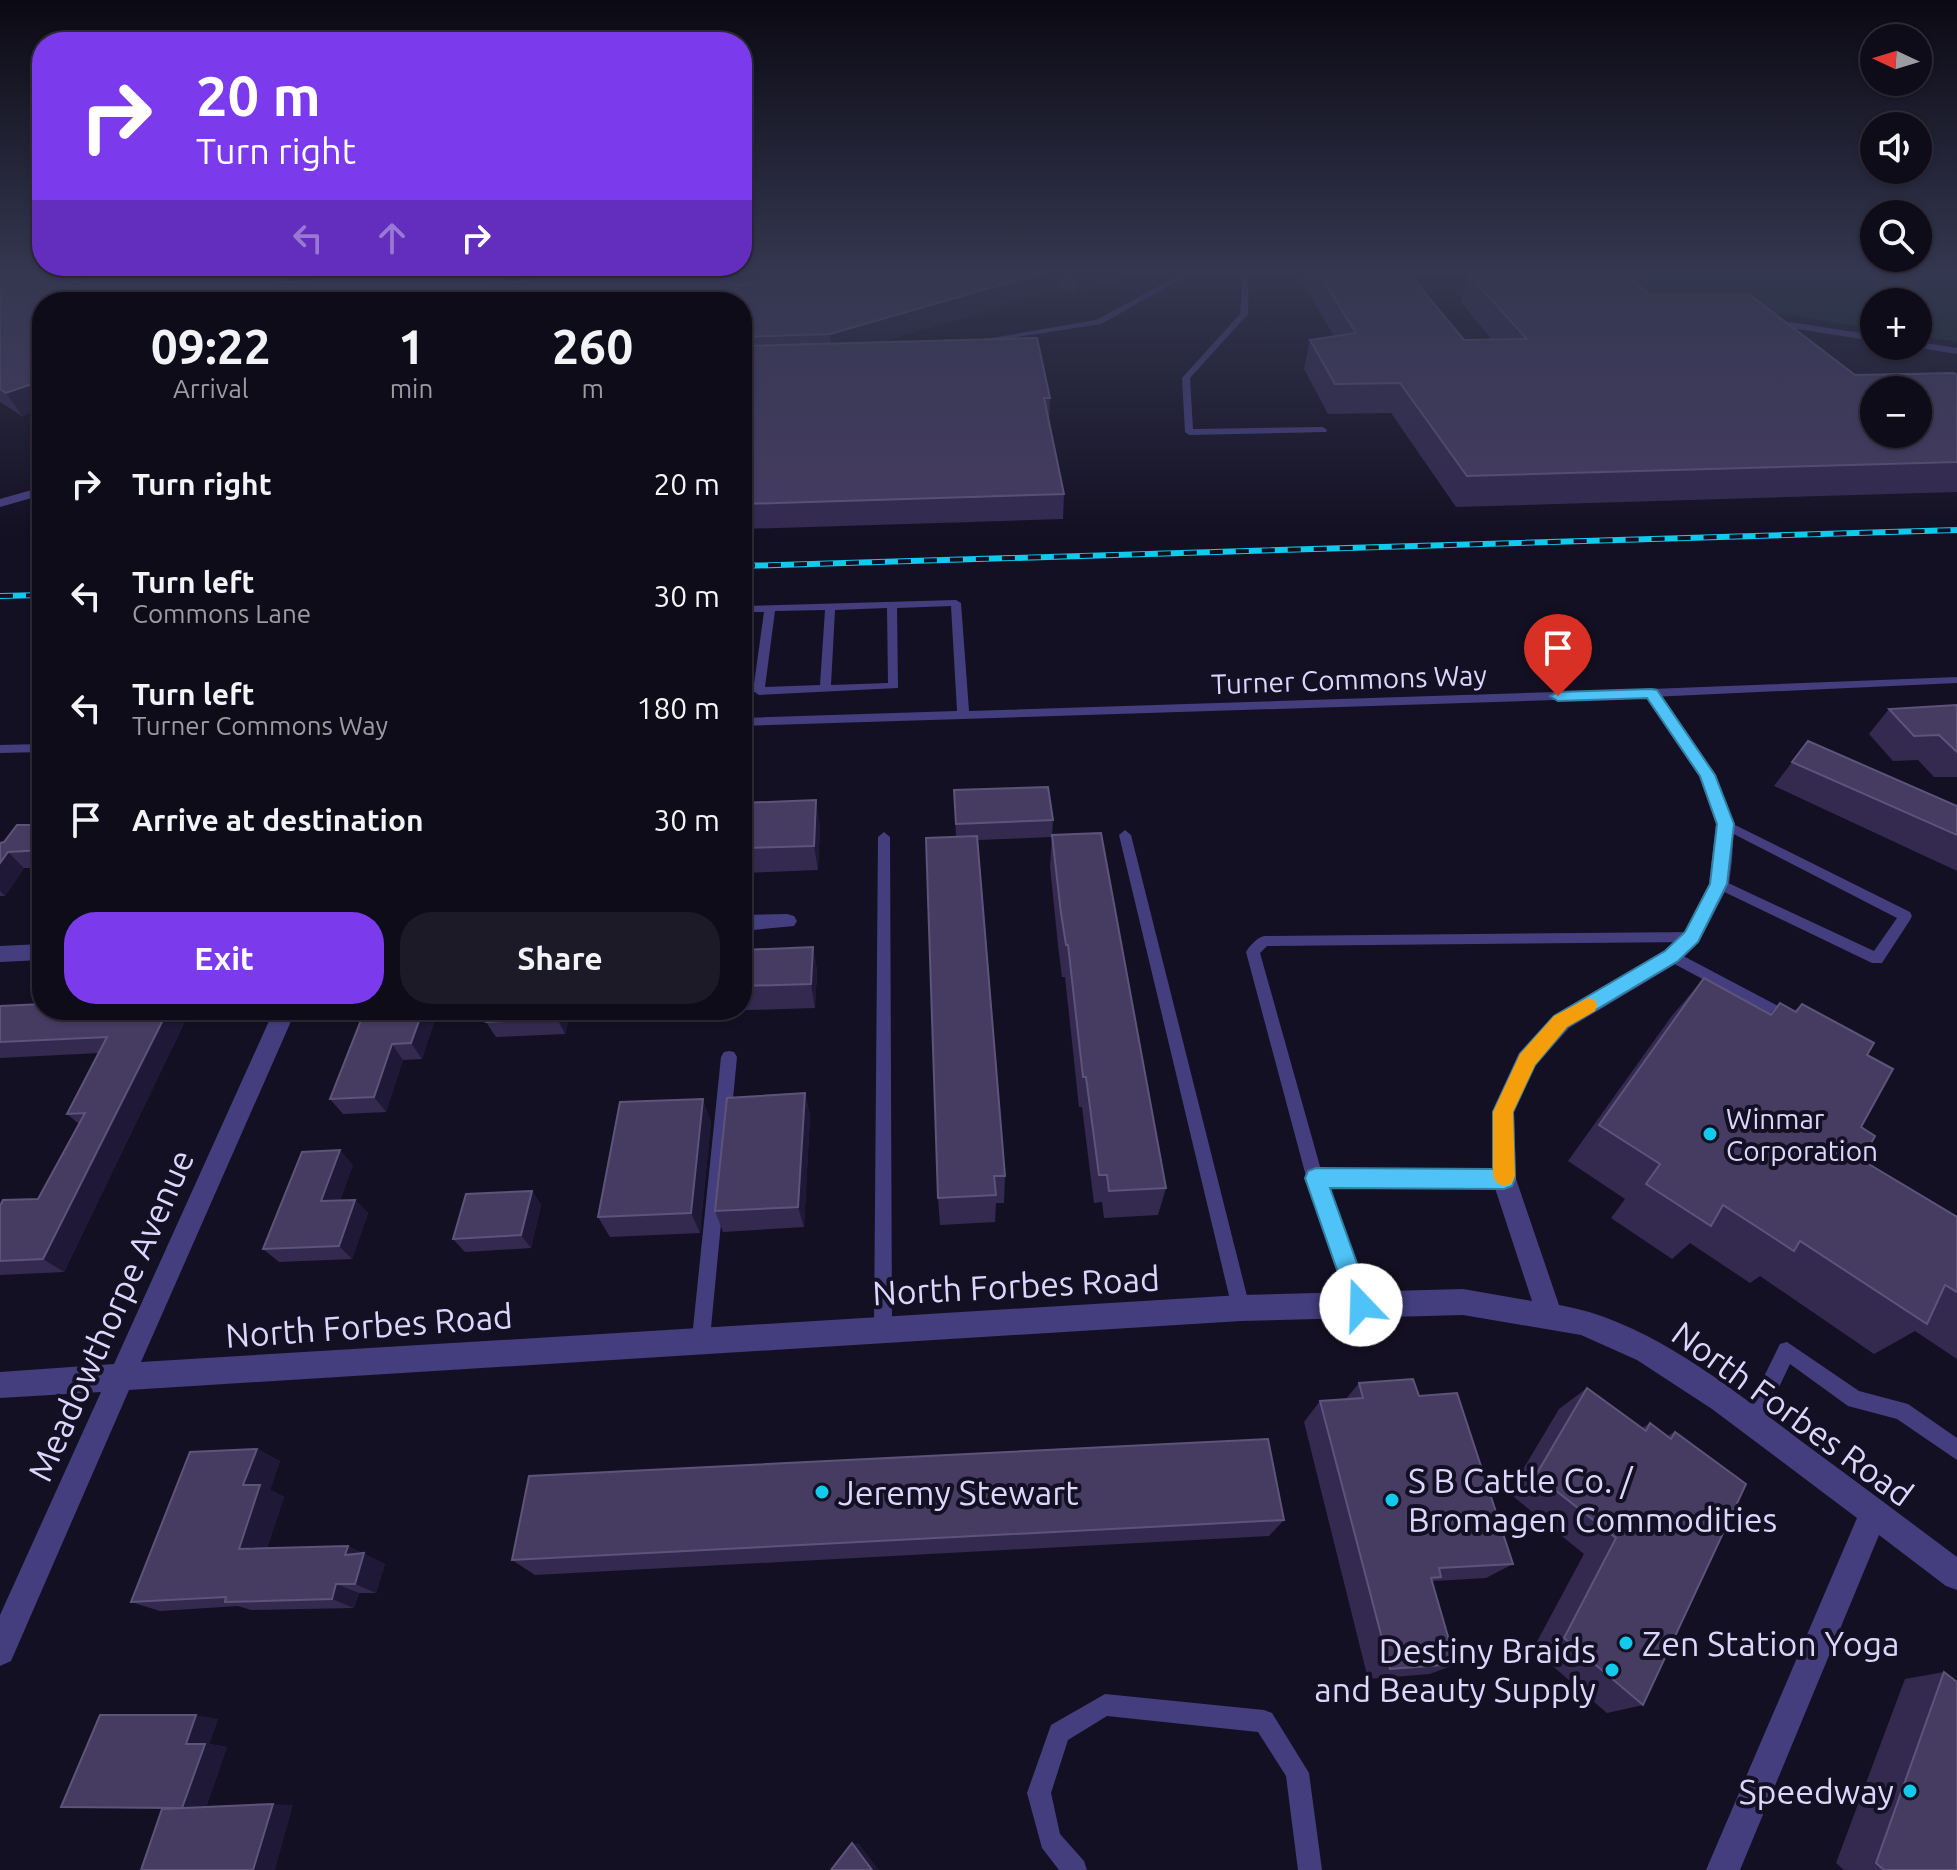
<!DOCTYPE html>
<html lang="en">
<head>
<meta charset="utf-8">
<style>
  body { margin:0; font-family:Ubuntu,sans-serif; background:#1d1a27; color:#f1f3f6; height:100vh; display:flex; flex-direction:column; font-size:30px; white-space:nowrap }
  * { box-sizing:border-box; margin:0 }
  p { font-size:26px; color:#9b9ba2 }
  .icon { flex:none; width:44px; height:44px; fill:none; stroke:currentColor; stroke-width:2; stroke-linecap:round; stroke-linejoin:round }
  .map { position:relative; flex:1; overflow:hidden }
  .drawer { position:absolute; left:32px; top:292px; width:720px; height:728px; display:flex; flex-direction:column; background:#0f0c1a; border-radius:32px; box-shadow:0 2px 6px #0004,0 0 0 2px #2f2c39 }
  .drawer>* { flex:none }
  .guide { position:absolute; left:32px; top:32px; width:720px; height:244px; border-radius:32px; box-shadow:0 2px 6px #0004,0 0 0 2px #2f2c39; background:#7c3aed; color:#fff; overflow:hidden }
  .needle { width:52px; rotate:274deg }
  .fabs { position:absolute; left:1860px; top:24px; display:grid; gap:16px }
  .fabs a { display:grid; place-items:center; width:72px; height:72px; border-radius:50%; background:#0f0c1a; box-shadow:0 2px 6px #0004,0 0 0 2px #2f2c39; font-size:40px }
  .pin { position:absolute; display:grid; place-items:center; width:68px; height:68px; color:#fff; margin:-82px -34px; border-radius:50% 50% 50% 0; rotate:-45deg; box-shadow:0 0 8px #0007 }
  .pin .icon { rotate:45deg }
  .me { position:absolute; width:88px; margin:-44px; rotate:339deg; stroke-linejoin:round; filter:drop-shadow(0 0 6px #0008) }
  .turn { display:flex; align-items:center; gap:28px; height:168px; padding:0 32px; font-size:36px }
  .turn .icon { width:104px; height:104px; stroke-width:2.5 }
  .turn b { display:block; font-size:56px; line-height:68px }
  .lanes { display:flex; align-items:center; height:76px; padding:0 32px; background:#0003; justify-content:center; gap:40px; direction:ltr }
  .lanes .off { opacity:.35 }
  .eta { display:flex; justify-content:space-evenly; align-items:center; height:136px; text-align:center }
  .eta b { font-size:48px; font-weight:700; line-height:56px }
  .action { display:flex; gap:16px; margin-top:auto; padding:16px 32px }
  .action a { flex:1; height:92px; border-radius:32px; background:#7c3aed; color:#fff; font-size:32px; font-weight:700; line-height:92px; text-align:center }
  .action a+a { background:#1d1a27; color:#f1f3f6 }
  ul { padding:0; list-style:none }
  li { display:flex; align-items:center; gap:24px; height:112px; padding:0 32px }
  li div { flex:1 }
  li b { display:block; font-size:30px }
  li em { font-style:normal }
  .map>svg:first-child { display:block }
  .green { fill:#132c2d }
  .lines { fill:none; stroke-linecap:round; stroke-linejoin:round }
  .service { fill:#443e7f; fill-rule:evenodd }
  .minor { fill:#443e7f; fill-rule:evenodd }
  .tertiary { fill:#443e7f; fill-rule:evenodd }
  .rail-casing { stroke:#11caec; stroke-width:6 }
  .rail { stroke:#141023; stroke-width:4; stroke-dasharray:13; stroke-linecap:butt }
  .wall { fill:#342a50 }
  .shaded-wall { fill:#1f1836 }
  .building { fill:#463c62; stroke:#5d547a; stroke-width:2; fill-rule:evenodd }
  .route { fill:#4fc3f7; stroke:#337fa1; stroke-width:2 }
  .slow { fill:#f59e0b }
  .poi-dot { fill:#11caec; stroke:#141023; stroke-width:3 }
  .labels { text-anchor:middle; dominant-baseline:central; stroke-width:8; stroke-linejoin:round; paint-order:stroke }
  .street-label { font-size:28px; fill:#dcd5fc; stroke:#141023 }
  .poi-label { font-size:28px; fill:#dcd5fc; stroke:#141023; text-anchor:start }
  .near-street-label { font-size:34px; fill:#dcd5fc; stroke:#141023 }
  .near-poi-label { font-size:34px; fill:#dcd5fc; stroke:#141023; text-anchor:start }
</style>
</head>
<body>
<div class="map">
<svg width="1957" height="1870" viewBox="0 0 1957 1870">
  <rect width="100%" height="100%" fill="#141023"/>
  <path class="green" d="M1511,271h446v71l-39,-6v-34h-44v27z"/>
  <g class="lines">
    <g class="service">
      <path d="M1187,271h8l-94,53 -134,21 -4,-2 133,-23z"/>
      <path d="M1243,271h6l-1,43 -58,64 3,51 130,-2 4,3 -1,2 -137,3 -4,-3 -3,-54 58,-64z"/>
      <path d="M956,600l5,3 8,108 682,-22 306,-12v6l-306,14 -909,29v-8l215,-7 -6,-105 -54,2 1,80 -139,7 -6,-4 11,-79h-22v-6zM887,608l1,75 -57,2 4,-75zM825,610l-5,75 -55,2 10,-76z"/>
      <path d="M42,744v8l-42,1v-8z"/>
      <path d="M1725,820l185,92 2,4 -2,4 -28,43h-10l-158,-76 -2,-3 2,-3h10l150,70 23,-33 -177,-91 -1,-3 1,-3z"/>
      <path d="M1125,830l6,5 119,473 -3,6 -6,3 -6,-3 -3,-6 -113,-473z"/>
      <path d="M884,832l6,5 2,491 -3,6 -6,3 -6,-3 -3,-6 4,-491z"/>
      <path d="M1692,932l5,1 2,4 -2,4 -5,1 -425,4 -7,7 61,217 183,1 6,3 2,5 -2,5 -6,3 -179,-1 45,119 -3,6 -6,3 -6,-3 -44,-116 -65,-243c4,-7 11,-14 18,-16z"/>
      <path d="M1672,950l121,64 2,4 -2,4 -5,2 -5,-2 -116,-62 -2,-4 2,-4z"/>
      <path d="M729,1051l5,1 3,5 -27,281 -3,6 -6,3 -6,-3 -3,-6 29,-281 3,-5z"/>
      <path d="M1787,1342l72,49 49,13 49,34v22l-60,-41 -49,-13 -58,-42 -31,65 -7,3 -7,-3 -3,-7 3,-7 35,-71z"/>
      <path d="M1105,1694l159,16 8,3 37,60 13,97h-24l-12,-94 -28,-44 -151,-16 -39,24 -17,53 9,41 24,27 3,9h-28l-17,-22 -15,-55 24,-68z"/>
    </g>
    <g class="minor">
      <path d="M42,487v8l-42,12v-8z"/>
      <path d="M1651,688l6,1 59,86 18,49 -2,36 -3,24 -30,58 -20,20 -110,66 -34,38 -21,46 2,67 43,126c87,14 173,84 242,136 52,38 104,77 156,116v33l-11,-4 -67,-51 -139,335h-34l151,-352 -145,-109 -75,-49 -56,-25 -118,-20 -222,6 -1112,69 -118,271 -11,5v-51l101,-223 -101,6v-26l114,-8 160,-354h22l-155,352 1100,-67 222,-6 69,12 -40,-122v-67l27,-59 34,-37 112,-66 20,-18 24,-48 7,-60 -17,-48 -56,-83z"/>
      <path d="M787,914l7,2 3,5 -3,5 -52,5v-16z"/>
      <path d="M42,944v16l-42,2v-16z"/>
    </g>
    <g class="tertiary">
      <path d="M1474,271h19l31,9 -5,3z"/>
      <path d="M1763,318l111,17v6l-115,-18v-4z"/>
      <path d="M1918,342l39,6v6l-43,-7 4,-1z"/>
    </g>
    <defs>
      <g id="rail">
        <path d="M742,566l1215,-36"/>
        <path d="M0,596l42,-1"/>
      </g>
    </defs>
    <use href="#rail" class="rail-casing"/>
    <use href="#rail" class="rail"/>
  </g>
  <g class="wall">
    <path d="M9,271h465l16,12 -16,-12h675l-75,23 -15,-5 -178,53 169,56 -1,23 15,73 -1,25 -321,10v-227h-700v107l-20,7 -22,-14v-119h2l-2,-3v-5z"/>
    <path d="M1301,271h106l57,69h28l-31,-38 8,-27 181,20 205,80h102v117l-501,15 -65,-94 -63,1 -24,-45 6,-29 24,-4 -34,-57z"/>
    <path d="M1957,705v72h-23l-16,-17 -25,1 -24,-27 20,-25z"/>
    <path d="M1808,741l149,65v65l-183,-85z"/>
    <path d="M954,790l99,30 -1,17 -74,3 27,336 -1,27h-8l-1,19 -55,3 -2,-27 18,-361z"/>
    <path d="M742,803l78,22 -2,45 -76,3z"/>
    <path d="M42,825v43h-18l-19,28h-5v-53l4,-1z"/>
    <path d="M1052,835l114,353 -8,27 -54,3 -2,-16 -8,1 -12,-96h-3l-14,-130h-3l-4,-32 -8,-78z"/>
    <path d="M813,947l4,24 -2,37 -163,5 -1,-3h91v-60z"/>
    <path d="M1704,978l65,36 11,-11 14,8 8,-7 65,51 -6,72 1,33 95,57v142l-42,-28 -41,23 -114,-78 -10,7 -60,-40 -18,16 -61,-41 14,-19 -57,-38 103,-144z"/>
    <path d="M0,1006l42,4h142l4,5 -124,257 -64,3v-69l38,-7 41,-75 -12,-10 32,-61 -99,5z"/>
    <path d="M365,1010h73l-16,49 -19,1 -17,52 -43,2 -13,-15z"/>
    <path d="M490,1010h81l-6,24 -69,3 -10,-15z"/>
    <path d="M805,1093l5,23 -6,111 -81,5 -8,-21z"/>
    <path d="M711,1121l-11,112 -90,4 -12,-20z"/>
    <path d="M353,1165l-13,35h15l13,13 -16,46 -73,3 -16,-13z"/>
    <path d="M532,1191l9,14 -10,43 -66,4 -12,-13z"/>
    <path d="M1359,1383l60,13 94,168 -27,14 -52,3 -2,2 24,81 -26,10 -62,5 -64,-257 16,-21 26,-2z"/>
    <path d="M1587,1388l55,40 8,-5 17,13 8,-4 -32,273 -36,8 -74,-64 51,-95 -75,-61 50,-84z"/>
    <path d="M257,1449l23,12 -10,29 14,7 -17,51 81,-2 37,18 -9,29h-17l-5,15 -103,2 -13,-4 -78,5 -29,-9z"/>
    <path d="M1284,1520l-15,16 -734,39 -23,-15z"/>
    <path d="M1944,1672l13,198h-113l-8,-7 69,-184z"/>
    <path d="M218,1719l-9,25 18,3 -21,60 87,-2 -122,4 -110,-2z"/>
  </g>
  <g class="shaded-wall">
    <path d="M76,271h124l-96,21 -11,-18 -7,28 -13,-20z"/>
    <path d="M308,271h97l-117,31 -10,-21 3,-3z"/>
    <path d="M513,271h91l-97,25 -7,-22z"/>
    <path d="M753,271h78l-98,28 -5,-17 2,-4z"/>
    <path d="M1049,271h11l-1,18 -227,68 -2,-23z"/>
    <path d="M1080,271h69l-75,23 2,-22z"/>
    <path d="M35,383l7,11v15l-20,7 -16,-23z"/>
    <path d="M816,800l4,25 -2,45 -4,-24z"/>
    <path d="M8,852l16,16 -19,28 -5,-5v-28z"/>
    <path d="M813,947l4,24 -2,37 -4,-24z"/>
    <path d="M168,1010h16l4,5 -124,257 -21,-13z"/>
    <path d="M423,1010h15l-16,49 -11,-16z"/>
    <path d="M559,1010h12l-6,24 -8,-16z"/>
    <path d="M392,1044l11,16 -17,52 -12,-15z"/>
    <path d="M805,1093l5,23 -6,111 -6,-20z"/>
    <path d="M703,1099l8,22 -11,112 -9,-20z"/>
    <path d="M340,1150l13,15 -18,49 -14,-13z"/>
    <path d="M532,1191l9,14 -10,43 -10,-13z"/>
    <path d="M355,1200l13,13 -16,46 -13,-13z"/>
    <path d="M257,1449l23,12 -10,29 14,7 -20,62 -25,-10 4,-64z"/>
    <path d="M348,1546l37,18 -9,29 -21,-9 -10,-29z"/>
    <path d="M336,1584l23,9 -5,15 -22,-9z"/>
    <path d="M196,1715l22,4 -9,25 18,3 -22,62 -23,-1 4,-64z"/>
    <path d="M273,1804l20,1 -18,65h-22z"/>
    <path d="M852,1843l7,1 20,26h-7z"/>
  </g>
  <g class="building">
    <path d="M12,271h64l-3,11 56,-11h179l-27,7 -3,3 22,2 52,-12h122l14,12h25l47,-12h193l-23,7 -2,4 12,3 51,-14h258l-219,63 -88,3v-35h-700v82l-7,-1 -29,10 -6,-4v-91l3,-1 -3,-2v-2l3,-1 -3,-1v-8l8,-2 -8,-4v-2z"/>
    <path d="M496,271h17l-13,3z"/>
    <path d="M1317,271h90l57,69 63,-1 -58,-64 132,-2 28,4 21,18h100l105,80 99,-2 3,2v87l-490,14 -67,-93 -65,1 -25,-44 46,-7zM1874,390h44v44h-44z"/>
    <path d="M1037,338l13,60h-6l20,96 -322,10v-158z"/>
    <path d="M1957,705v47l-18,-17 -25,1 -25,-27z"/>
    <path d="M1808,741l149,65v29l-165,-73z"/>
    <path d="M1048,787l5,33 -97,4 -2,-34z"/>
    <path d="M816,800l-2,46 -72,2v-45z"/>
    <path d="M17,825h25v25l-34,2 -8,11v-20l4,-1z"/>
    <path d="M1101,833l65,355 -57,3 -2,-16h-8l-13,-98h-3l-15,-132h-2l-5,-32 -9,-78z"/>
    <path d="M977,836l28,340h-11l2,19 -58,3 -12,-360z"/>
    <path d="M813,947l-2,37 -69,2v-36z"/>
    <path d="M1704,978l67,37 9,-12 16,9 6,-8 72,39 -7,12 26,14 -32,58 14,9 -13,24 95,57v75l-12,-7 -18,39 -127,-83 -6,10 -71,-46 -12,21 -65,-42 14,-20 -61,-39z"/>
    <path d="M42,1004v6h126l-125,249 -43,2v-55l3,-6 35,-1 47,-86 -18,1 40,-77 -107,5v-36z"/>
    <path d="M365,1010h58l-12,33 -19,1 -18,53 -44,2z"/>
    <path d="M490,1010h69l-2,8 -71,4z"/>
    <path d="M805,1093l-7,114 -83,4 12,-113z"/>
    <path d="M703,1099l-12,114 -93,4 22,-115z"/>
    <path d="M340,1150l-19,51 34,-1 -16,46 -76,3 39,-97z"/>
    <path d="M532,1191l-11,44 -68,4 13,-45z"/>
    <path d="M1413,1379l6,17 38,-3 56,171 -74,4 2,9 -10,1 25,86 -66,5 -70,-268 43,-3 -4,-15z"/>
    <path d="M1587,1388l59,43 4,-8 21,16 4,-7 71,52 -103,221 -79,-67 52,-100 -80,-63z"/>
    <path d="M1268,1439l16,81 -772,40 17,-84z"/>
    <path d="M257,1449l-14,36h17l-21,64 109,-3 -3,9 19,-2 -9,31h-19l-4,15 -107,3 1,-5 -95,5 59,-150z"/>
    <path d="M1944,1672l13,10v188h-73l-8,-7z"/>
    <path d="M100,1715h96l-10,29h19l-23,64 -121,-1z"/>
    <path d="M273,1804l-20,66h-112l21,-61z"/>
    <path d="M852,1843l20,27h-41z"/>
  </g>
  <linearGradient id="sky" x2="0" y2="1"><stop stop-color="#0b0913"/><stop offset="0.51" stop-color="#343750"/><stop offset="1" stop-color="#343750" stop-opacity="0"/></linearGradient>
  <rect width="1957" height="533" fill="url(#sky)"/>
  <path class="route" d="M1651,689l6,1 58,85 19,49 -7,60 -29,58 -20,19 -111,66 -32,38 -22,47 2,67 -3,7 -8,3 -174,-1 42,117 -3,8 -8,4 -9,-4 -47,-135 3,-7 8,-3 177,1v-57l27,-58 34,-38 111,-65 20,-19 25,-48 7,-60 -17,-48 -53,-78 -89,3 -8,-5 8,-4z"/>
  <path class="slow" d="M1588,998l7,2 2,5 -2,6 -28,16 -32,38 -22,47 2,64 -3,7 -8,3 -7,-3 -4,-7v-64l27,-58 34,-38z"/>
  <g class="poi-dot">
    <circle cx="1710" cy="1134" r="8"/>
    <circle cx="822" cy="1492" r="8"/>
    <circle cx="1392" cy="1500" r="8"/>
    <circle cx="1626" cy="1643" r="8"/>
    <circle cx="1612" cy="1670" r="8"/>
    <circle cx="1910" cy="1791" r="8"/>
  </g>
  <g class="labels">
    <g class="street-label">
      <text transform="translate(1349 679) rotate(-2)">Turner Commons Way</text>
    </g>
    <g class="poi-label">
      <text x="1726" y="1118">Winmar<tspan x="1726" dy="32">Corporation</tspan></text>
    </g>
    <g class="near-street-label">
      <text transform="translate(1016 1285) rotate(-3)">North Forbes Road</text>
      <text transform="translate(110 1315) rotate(-66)">Meadowthorpe Avenue</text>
      <text transform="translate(369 1325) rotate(-4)">North Forbes Road</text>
      <text transform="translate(1793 1413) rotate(36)">North Forbes Road</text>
    </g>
    <g class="near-poi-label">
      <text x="1408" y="1480">S B Cattle Co. /<tspan x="1408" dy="39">Bromagen Commodities</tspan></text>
      <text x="838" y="1492">Jeremy Stewart</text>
      <text x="1642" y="1643">Zen Station Yoga</text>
      <text x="1596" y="1650" text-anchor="end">Destiny Braids<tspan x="1596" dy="39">and Beauty Supply</tspan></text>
      <text x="1894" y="1791" text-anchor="end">Speedway</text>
    </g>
  </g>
</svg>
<div class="fabs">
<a><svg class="needle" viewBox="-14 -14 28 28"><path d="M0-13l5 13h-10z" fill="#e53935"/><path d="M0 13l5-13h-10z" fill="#9b9ba2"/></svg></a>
<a><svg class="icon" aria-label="sound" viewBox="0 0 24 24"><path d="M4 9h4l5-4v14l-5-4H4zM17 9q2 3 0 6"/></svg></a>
<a><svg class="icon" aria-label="search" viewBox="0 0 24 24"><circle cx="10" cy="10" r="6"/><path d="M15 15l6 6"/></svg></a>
<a>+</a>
<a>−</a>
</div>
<div class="pin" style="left:1558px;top:696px;background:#d93025"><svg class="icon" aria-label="arrive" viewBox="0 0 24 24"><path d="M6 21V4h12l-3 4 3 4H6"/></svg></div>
<svg class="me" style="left:1361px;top:1305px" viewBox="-20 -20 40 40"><circle r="19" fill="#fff"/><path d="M0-13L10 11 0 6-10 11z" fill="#4fc3f7"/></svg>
<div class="guide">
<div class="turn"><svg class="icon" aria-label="right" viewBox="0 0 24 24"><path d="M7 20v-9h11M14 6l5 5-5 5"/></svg><div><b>20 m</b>Turn right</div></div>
<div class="lanes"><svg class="icon off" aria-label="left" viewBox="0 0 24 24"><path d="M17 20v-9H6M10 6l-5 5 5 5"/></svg><svg class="icon off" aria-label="ahead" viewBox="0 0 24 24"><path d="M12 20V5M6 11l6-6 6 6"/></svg><svg class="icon" aria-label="right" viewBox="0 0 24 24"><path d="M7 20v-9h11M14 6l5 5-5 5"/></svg></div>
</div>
<section class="drawer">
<div class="eta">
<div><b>09:22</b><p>Arrival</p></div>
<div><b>1</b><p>min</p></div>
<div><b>260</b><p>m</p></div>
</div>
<ul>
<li><svg class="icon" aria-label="right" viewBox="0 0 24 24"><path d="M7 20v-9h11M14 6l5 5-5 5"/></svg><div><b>Turn right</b></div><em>20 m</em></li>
<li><svg class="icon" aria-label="left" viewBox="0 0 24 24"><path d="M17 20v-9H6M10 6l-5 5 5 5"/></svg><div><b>Turn left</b><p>Commons Lane</p></div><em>30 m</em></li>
<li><svg class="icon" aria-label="left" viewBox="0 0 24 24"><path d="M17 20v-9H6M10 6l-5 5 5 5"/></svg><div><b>Turn left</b><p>Turner Commons Way</p></div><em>180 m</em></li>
<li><svg class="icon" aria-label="arrive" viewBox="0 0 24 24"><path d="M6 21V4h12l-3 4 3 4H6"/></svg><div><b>Arrive at destination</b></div><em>30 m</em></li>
</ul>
<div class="action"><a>Exit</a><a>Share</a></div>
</section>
</div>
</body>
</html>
